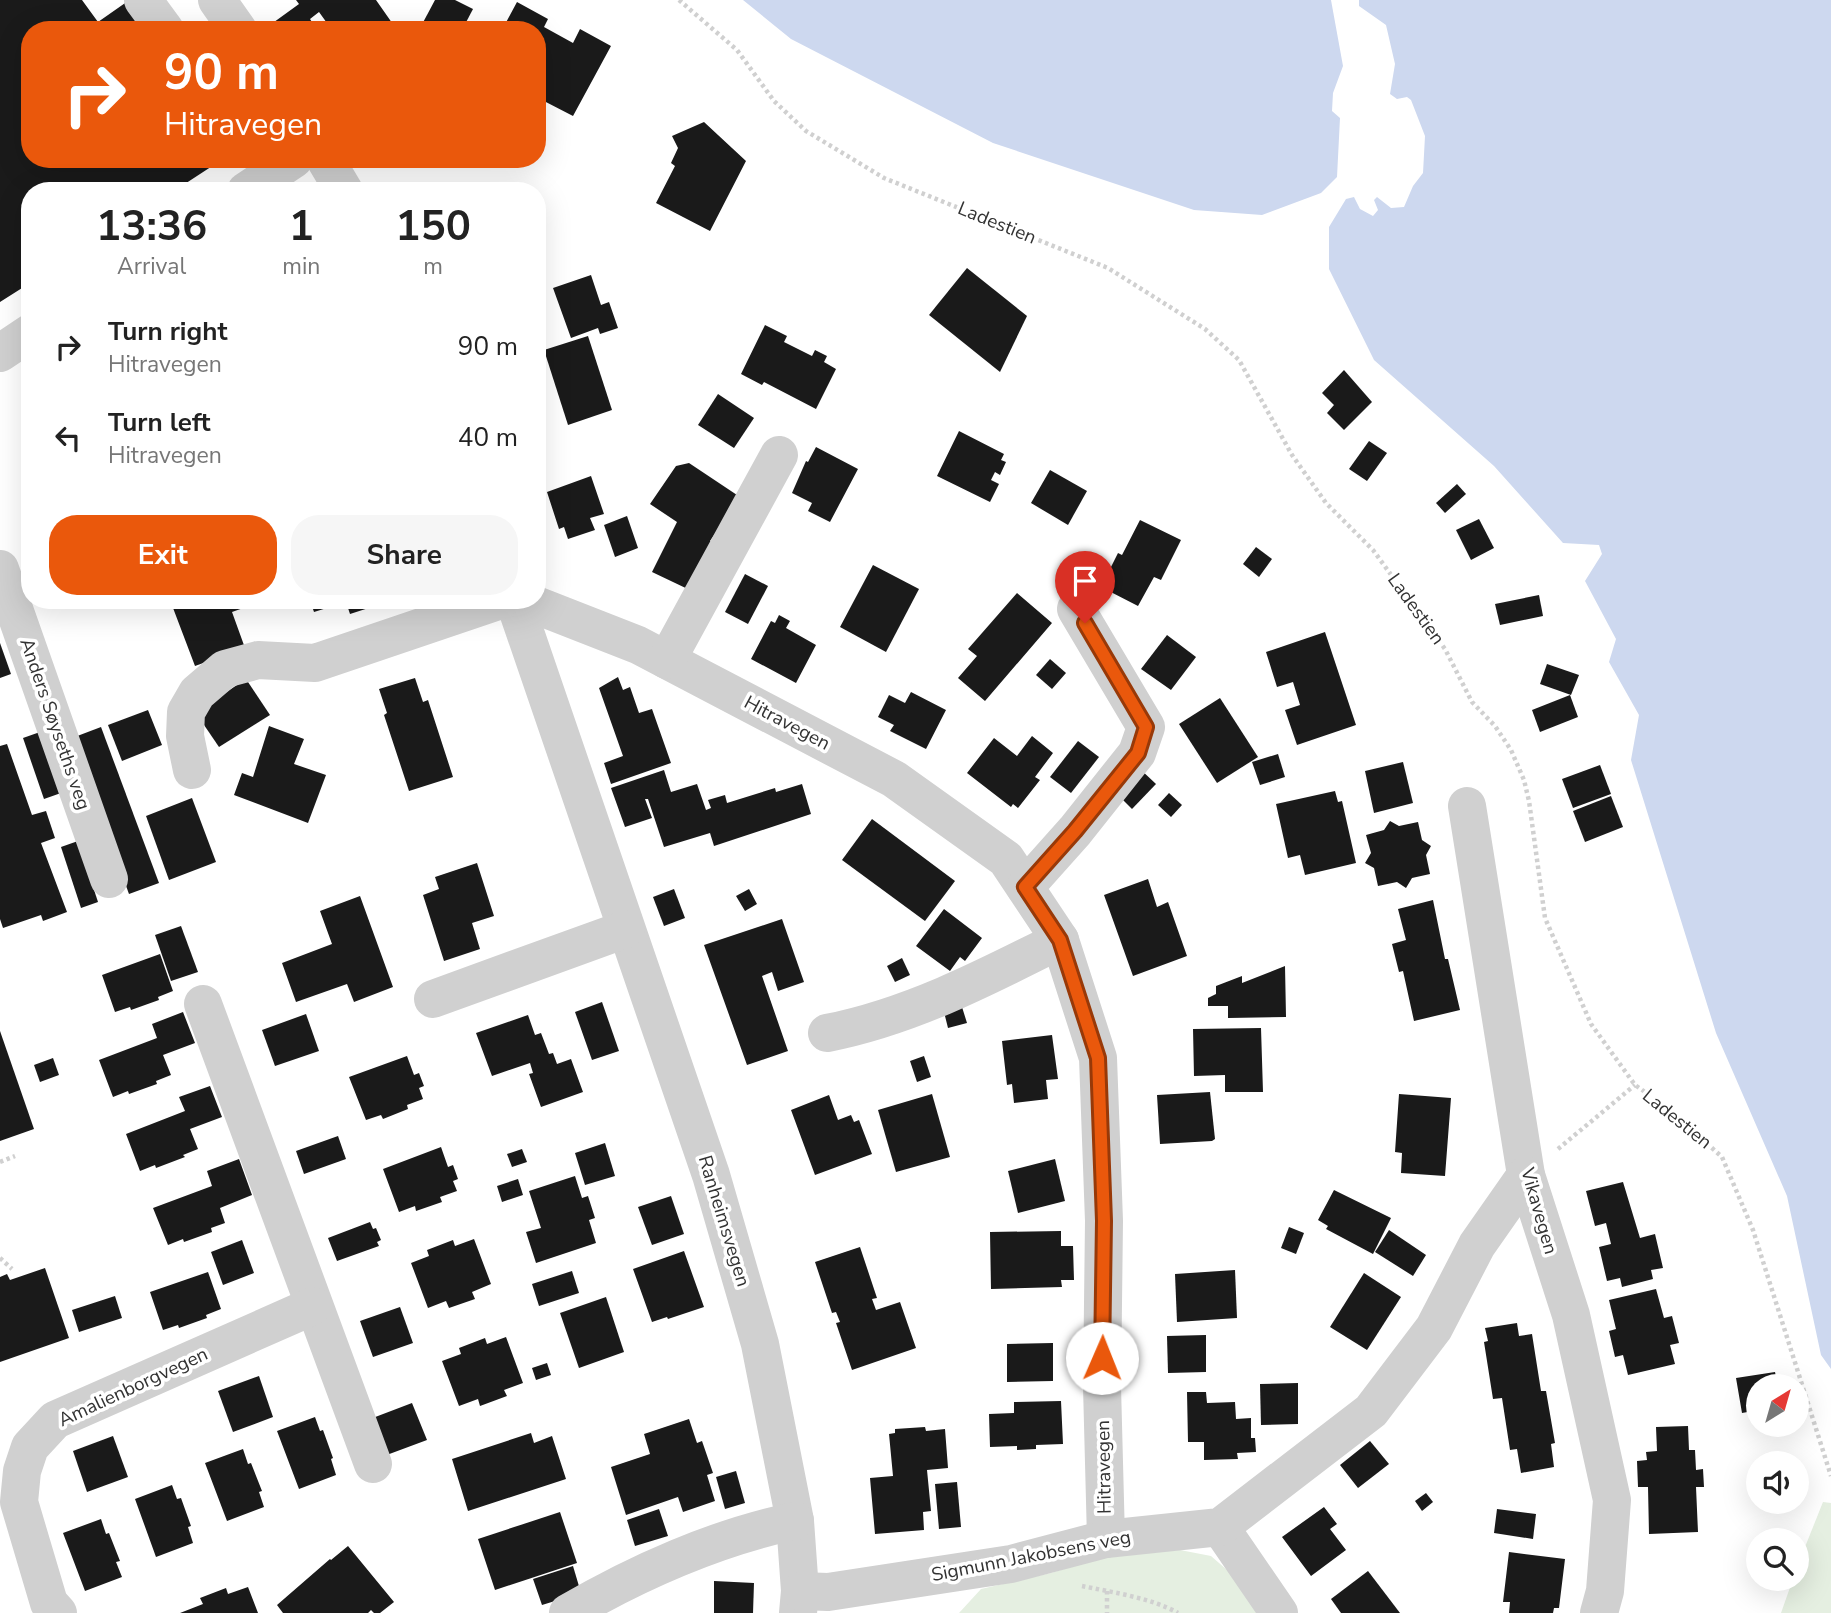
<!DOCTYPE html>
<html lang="en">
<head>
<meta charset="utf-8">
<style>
  body { margin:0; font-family:"Nunito Sans",sans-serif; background:#f6f6f6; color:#222; height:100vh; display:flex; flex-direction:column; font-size:26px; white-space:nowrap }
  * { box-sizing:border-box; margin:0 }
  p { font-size:23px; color:#767676 }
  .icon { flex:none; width:38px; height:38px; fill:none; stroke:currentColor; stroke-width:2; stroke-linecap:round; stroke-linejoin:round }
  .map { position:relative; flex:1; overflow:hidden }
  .side { position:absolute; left:21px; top:182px; width:525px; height:427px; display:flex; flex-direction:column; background:#fff; border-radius:28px; box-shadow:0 7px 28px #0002 }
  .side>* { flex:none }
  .banner { position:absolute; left:21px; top:21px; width:525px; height:147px; border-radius:28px; box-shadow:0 7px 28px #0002; background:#ea580c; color:#fff; overflow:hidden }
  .needle { width:46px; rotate:37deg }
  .fabs { position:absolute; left:1746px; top:1374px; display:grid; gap:14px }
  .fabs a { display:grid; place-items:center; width:63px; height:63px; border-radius:50%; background:#fff; box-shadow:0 7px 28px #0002; font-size:35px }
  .pin { position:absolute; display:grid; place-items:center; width:60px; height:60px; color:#fff; margin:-72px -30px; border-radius:50% 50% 50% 0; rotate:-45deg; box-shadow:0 0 7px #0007 }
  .pin .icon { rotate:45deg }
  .me { position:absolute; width:77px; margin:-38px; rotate:1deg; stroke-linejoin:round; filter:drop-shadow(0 0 5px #0008) }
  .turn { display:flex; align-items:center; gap:24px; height:147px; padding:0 28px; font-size:32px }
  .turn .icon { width:91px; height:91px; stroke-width:2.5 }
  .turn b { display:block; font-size:49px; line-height:60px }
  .eta { display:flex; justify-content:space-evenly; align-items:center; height:119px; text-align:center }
  .eta b { font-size:42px; font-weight:700; line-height:49px }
  .action { display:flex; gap:14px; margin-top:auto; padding:14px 28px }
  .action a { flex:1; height:80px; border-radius:28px; background:#ea580c; color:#fff; font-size:28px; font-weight:700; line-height:80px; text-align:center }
  .action a+a { background:#f6f6f6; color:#222 }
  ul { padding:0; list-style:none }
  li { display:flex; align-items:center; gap:21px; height:91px; padding:0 28px }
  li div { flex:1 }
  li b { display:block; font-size:26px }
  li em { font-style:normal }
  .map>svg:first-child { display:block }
  .green { fill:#e5efe1 }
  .water { fill:#cdd8ef }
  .building { fill:#1a1a1a }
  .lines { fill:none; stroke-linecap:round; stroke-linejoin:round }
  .path { stroke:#d0d0d0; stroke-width:4.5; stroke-dasharray:3.5 3.5; stroke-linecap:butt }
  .minor { stroke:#d0d0d0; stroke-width:38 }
  .route-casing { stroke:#983908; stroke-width:18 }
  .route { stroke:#ea580c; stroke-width:12 }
  .labels { text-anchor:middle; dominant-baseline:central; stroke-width:7; stroke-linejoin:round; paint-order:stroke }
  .street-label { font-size:19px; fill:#333; stroke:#fff }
</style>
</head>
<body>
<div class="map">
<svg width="1831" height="1613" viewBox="0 0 1831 1613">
  <rect width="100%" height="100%" fill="#fff"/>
  <g class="green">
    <path d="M1823,1502l8,1v110h-50l12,-34 4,-1v-11z"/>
    <path d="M1180,1550l31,6 39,34 17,23h-308l22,-24 70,-16 68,-21z"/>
  </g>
  <g class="water">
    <path d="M743,0h588l12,66 -10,27 -1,18 8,7 -3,59 -16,16 -59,22 -68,-5 -201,-67 -202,-104z"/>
    <path d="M1359,0h472v1369l-10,-14 -34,-159 -71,-163 -85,-273 8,-45 -30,-53 7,-23 -31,-58 17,-27 -3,-9 -36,-2 -69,-77 -120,-106 -45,-91v-42l17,-28 8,-2 6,12 13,7 5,-6 -4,-10 3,-3 14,11 13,-1 9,-21 10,-13 2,-37 -14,-36 -4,-3 -10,2 -7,-5 5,-30 -9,-39 -27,-19z"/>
  </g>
  <g class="building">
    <path d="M0,0h82l16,22 30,-21 20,29h-118v129h193l-49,32h-144v92l-30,19z"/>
    <path d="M296,0h80l21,30h-65l-13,-18 -9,7 7,11h-44l-3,-5 29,-21z"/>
    <path d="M435,0h20l18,9 -11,21h-43z"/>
    <path d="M517,2l31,17 -4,8 29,16 7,-14 31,17 -38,70 -31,-16 3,-6 -8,-4v-60h-35z"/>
    <path d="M704,122l42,39 -36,70 -54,-28 19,-37 -4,-3 7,-15 -6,-12z"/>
    <path d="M967,268l60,48 -27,56 -71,-57z"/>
    <path d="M591,275l10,30 8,-3 9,26 -18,6 -2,-6 -27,10 -18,-50z"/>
    <path d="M765,325l22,11 -3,6 28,14 3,-6 12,6 -3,6 12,7 -20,40 -52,-27 -2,3 -21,-11z"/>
    <path d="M588,336l24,74 -44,15 -24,-75z"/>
    <path d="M1344,370l28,32 -28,28 -17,-17 7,-8 -12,-12z"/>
    <path d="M718,394l36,24 -20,30 -36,-23z"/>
    <path d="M959,431l45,23 -3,6 5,2 -6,13 -5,-3 -4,8 8,4 -9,18 -53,-26z"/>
    <path d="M1369,441l18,12 -20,28 -18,-12z"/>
    <path d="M816,447l42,22 -28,53 -22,-11 4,-8 -20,-10 14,-32 2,1z"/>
    <path d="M689,463l51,34 -30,44 7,4 -23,47 -42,-20 25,-50 -27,-18 26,-38z"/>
    <path d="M1050,470l37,21 -19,34 -37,-22z"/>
    <path d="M591,476l13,38 -14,4 5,12 -27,9 -4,-12 -5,2 -12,-37z"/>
    <path d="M1457,484l9,10 -21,19 -9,-10z"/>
    <path d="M627,516l11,32 -23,9 -11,-32z"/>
    <path d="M1479,519l15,29 -23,12 -15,-30z"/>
    <path d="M1140,520l41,20 -20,40 -7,-3 -16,29 -37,-19 17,-34 4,2z"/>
    <path d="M1256,547l16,12 -13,18 -16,-13z"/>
    <path d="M873,565l46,24 -33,63 -46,-25z"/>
    <path d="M745,574l23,12 -20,38 -23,-12z"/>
    <path d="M1017,593l35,30 -67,78 -27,-23 19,-22 -9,-7z"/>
    <path d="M1539,595l4,21 -43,9 -5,-21z"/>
    <path d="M170,600l93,1 -31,11 13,36 -50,18z"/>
    <path d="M310,600h69l2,4 -31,10 -4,-12 -32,10z"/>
    <path d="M779,615l11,6 -4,7 30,17 -20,38 -45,-24 20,-38 4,2z"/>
    <path d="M1325,632l31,93 -59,20 -12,-35 15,-5 -7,-23 -16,5 -11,-35z"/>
    <path d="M1167,635l29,22 -25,33 -30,-21z"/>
    <path d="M0,643l11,31 -11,4z"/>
    <path d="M1050,659l16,14 -14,16 -16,-14z"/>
    <path d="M1547,664l32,11 -8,20 -31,-11z"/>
    <path d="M618,677l5,13 7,-3 9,26 13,-4 19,54 -60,21 -7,-21 19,-7 -24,-68z"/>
    <path d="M415,678l8,24 5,-2 25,77 -44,14 -25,-76 3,-2 -8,-24z"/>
    <path d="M246,679l24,36 -51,32 -17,-25 8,-19z"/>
    <path d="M911,692l35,18 -20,39 -36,-18 4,-6 -16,-8 11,-22 16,8z"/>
    <path d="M1570,695l8,22 -38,15 -8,-22z"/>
    <path d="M1220,698l38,59 -41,26 -38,-59z"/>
    <path d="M148,710l14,35 -40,16 -14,-36z"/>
    <path d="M269,726l35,13 -10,25 32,11 -18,48 -74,-28 8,-22 11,4z"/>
    <path d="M101,727l58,156 -30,11 -57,-156z"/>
    <path d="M40,732l21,61 -17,6 -21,-61z"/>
    <path d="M1032,736l21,17 -18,24 5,3 -22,28 -5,-4 -2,3 -44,-34 27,-35 23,18z"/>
    <path d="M1078,741l21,16 -28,36 -21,-16z"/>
    <path d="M7,744l25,71 14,-4 9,27 -14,5 26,69 -24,9 -2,-6 -38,13 -3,-9v-173z"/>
    <path d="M1278,754l7,23 -25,8 -8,-23z"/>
    <path d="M1403,762l10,41 -39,10 -9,-42z"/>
    <path d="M1600,765l11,29 -38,14 -11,-29z"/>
    <path d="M1139,768l17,16 -24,25 -17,-17z"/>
    <path d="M664,770l7,22 26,-8 9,26 5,-2 -3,-8 17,-5 2,8 48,-15 1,4 26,-8 9,30 -97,32 -4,-13 -46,14 -16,-48h-3l7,19 -27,9 -14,-39z"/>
    <path d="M1335,791l3,11 4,-1 14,62 -51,12 -5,-20 -12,3 -12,-54z"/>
    <path d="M1169,793l13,12 -11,12 -13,-12z"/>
    <path d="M1611,796l12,31 -38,15 -12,-31z"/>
    <path d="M192,798l24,64 -47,18 -23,-64z"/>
    <path d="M872,819l83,62 -30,40 -83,-61z"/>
    <path d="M1390,821l9,5 19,-4 4,18 9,6 -5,9 4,19 -18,4 -6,10 -9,-6 -19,4 -4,-18 -9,-5 6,-10 -5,-18 18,-5z"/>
    <path d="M78,841l20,61 -17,6 -20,-61z"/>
    <path d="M477,863l17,53 -22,7 8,26 -36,12 -21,-66 16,-6 -4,-12z"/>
    <path d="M1148,879l9,28 11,-5 19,54 -54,20 -29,-81z"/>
    <path d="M674,889l11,29 -21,8 -11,-29z"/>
    <path d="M749,889l8,15 -12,7 -9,-15z"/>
    <path d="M360,896l33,91 -39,15 -7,-18 -51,18 -14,-39 50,-19 -12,-33z"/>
    <path d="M1433,900l12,59h3l12,51 -46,11 -11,-50 -4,1 -7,-28 14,-4 -8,-31z"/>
    <path d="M944,909l38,29 -17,23 -5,-4 -10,14 -34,-25z"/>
    <path d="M782,919l22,63 -26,9 -6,-19 -10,4 26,75 -41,14 -43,-120z"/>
    <path d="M181,926l17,46 -27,9 -16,-46z"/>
    <path d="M160,954l13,37 -15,6 1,3 -28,10 -1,-3 -15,5 -13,-37z"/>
    <path d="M902,958l8,17 -15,7 -8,-16z"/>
    <path d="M1285,966l1,51 -58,1v-12h-20v-8l8,-4v-8l26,-10v7z"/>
    <path d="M602,1002l17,49 -27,9 -17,-48z"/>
    <path d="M962,1007l5,16 -19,5 -4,-16z"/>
    <path d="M183,1012l12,31 -32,12 8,20 -15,6 1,3 -28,10 -1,-3 -15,6 -14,-37 58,-22 -5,-14z"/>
    <path d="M306,1014l13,37 -44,15 -13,-36z"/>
    <path d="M528,1015l7,20 6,-2 8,21 4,-1 4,11 14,-5 12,33 -42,15 -12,-33 4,-1 -3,-10 -38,13 -16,-43z"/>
    <path d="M1261,1028l2,64h-38v-17l-31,1 -1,-47z"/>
    <path d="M0,1031l34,98 -34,12z"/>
    <path d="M1052,1035l6,44 -12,1 2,19 -34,4 -2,-19 -5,1 -5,-44z"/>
    <path d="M407,1056l7,19 5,-2 5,13 -5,2 4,11 -16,6 1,4 -25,10 -2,-4 -15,5 -17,-43z"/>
    <path d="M924,1056l7,21 -14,5 -7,-21z"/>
    <path d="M53,1058l6,17 -19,7 -6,-17z"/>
    <path d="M210,1086l12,31 -32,12 8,20 -15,6 2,2 -29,11 -1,-3 -15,6 -14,-37 59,-23 -6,-14z"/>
    <path d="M1210,1092l5,47 -3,2 -52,3 -3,-49z"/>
    <path d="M932,1094l18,63 -54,15 -18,-62z"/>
    <path d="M1399,1094l52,4 -6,78 -44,-3 1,-20 -7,-1z"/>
    <path d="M829,1095l9,25 13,-5 3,7 5,-2 13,34 -57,21 -24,-65z"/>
    <path d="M338,1136l8,23 -42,15 -8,-23z"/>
    <path d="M605,1143l10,33 -30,9 -10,-32z"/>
    <path d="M441,1147l7,20 5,-2 5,14 -5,2 4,10 -17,6 2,5 -26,9 -1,-5 -16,6 -16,-43z"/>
    <path d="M522,1149l5,13 -15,5 -5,-13z"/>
    <path d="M239,1159l13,36 -32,13 5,15 -14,5 1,4 -28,10 -1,-3 -15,6 -15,-37 59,-22 -5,-15z"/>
    <path d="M1055,1159l10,42 -47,12 -10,-42z"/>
    <path d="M575,1176l7,22 6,-2 7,22 -6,2 7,23 -60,20 -10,-31 15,-4 -12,-37z"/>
    <path d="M518,1179l5,16 -21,7 -5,-16z"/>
    <path d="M1623,1182l17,56 15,-4 8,34 -12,2 2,9 -31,8 -2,-9 -13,3 -8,-34 12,-3 -5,-21 -11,3 -9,-35z"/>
    <path d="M1334,1190l57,28 -18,36 -47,-25 2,-3 -10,-6z"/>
    <path d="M671,1196l13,38 -32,11 -14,-38z"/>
    <path d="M370,1222l3,7 3,-1 5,12 -4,2 2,4 -42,15 -9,-23z"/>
    <path d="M1289,1227l15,6 -8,21 -15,-6z"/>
    <path d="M1389,1230l37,25 -13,21 -38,-24z"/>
    <path d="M1061,1231v15h12l1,34h-13l1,7 -71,2 -1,-57z"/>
    <path d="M474,1239l17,45 -19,8 3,7 -26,9 -3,-7 -18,7 -17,-45 18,-7 -2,-6 26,-10 2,6z"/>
    <path d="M242,1240l12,33 -31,12 -12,-33z"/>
    <path d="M860,1247l17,51 -5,1 4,11 24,-8 16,46 -64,22 -16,-47 4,-1 -4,-10 -4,1 -17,-51z"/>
    <path d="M684,1251l20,56 -36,12 -1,-2 -15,5 -19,-53z"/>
    <path d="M45,1268l24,70 -69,24v-85l7,-3 3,6z"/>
    <path d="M1235,1270l2,48 -60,4 -2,-48z"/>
    <path d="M572,1271l7,22 -40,13 -7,-22z"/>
    <path d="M208,1272l13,37 -15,6 1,3 -28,10 -1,-3 -15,5 -13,-38z"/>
    <path d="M1364,1273l37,24 -34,53 -37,-23z"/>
    <path d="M1656,1289l8,29 8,-2 7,27 -9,2 5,19 -47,11 -5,-20 -8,2 -6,-26 7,-2 -7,-29z"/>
    <path d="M115,1296l7,22 -43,14 -7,-22z"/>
    <path d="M606,1297l18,55 -45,16 -19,-55z"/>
    <path d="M400,1307l13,36 -40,14 -13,-36z"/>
    <path d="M1517,1323l2,13 13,-2 9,57h5l9,52 -4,1 3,23 -33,6 -4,-24 -7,1 -8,-52 -9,1 -9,-57 4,-1 -3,-13z"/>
    <path d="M1206,1335v37l-38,1 -1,-37z"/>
    <path d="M506,1337l17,46 -19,7 3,6 -27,10 -2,-7 -19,7 -17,-45 19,-7 -2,-6 26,-10 2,6z"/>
    <path d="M1053,1343v38l-46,1v-38z"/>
    <path d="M547,1363l4,12 -15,5 -4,-12z"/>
    <path d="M1775,1372l3,14h-19v24l-17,3 -6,-35z"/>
    <path d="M259,1376l14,41 -40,15 -15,-41z"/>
    <path d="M1298,1383v41l-37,1 -1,-41z"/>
    <path d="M1187,1392h19l1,11 28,-1 1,17 15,-1v20h4l1,14 -19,1 1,6 -34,1v-18h-16z"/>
    <path d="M1061,1401l2,43 -27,1v4l-19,1v-4l-27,1 -1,-33 25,-1v-11z"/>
    <path d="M412,1403l15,37 -43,16 -14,-37z"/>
    <path d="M315,1417l5,14 3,-1 10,28 -2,1 5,16 -37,14 -22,-58z"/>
    <path d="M689,1419l8,24 5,-2 11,32 -6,2 8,26 -32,11 -5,-15 -52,18 -15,-48 39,-13 -6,-20z"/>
    <path d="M1688,1426l1,24h6l1,20 7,-1 1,18h-8l2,45 -49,2 -1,-47h-10l-1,-26 10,-1 -1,-8 11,-1 -1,-24z"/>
    <path d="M925,1427l1,4 19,-2 3,39 -21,2 4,41 -8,1 1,18 -49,4 -5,-56 23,-2 -4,-42 6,-1v-4z"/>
    <path d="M531,1433l3,10 18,-7 14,43 -98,32 -16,-52z"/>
    <path d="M113,1436l15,41 -41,15 -14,-41z"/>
    <path d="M1370,1441l19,23 -31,24 -18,-23z"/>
    <path d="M243,1449l5,15 3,-1 11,28 -3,1 5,15 -37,14 -22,-58z"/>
    <path d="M736,1471l9,32 -20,6 -9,-32z"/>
    <path d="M957,1482l4,45 -22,2 -4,-45z"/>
    <path d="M172,1485l5,14 4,-1 10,28 -3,1 5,16 -37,14 -21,-58z"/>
    <path d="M1426,1493l7,9 -11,9 -7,-10z"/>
    <path d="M1324,1507l13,17 -7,5 16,21 -35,26 -29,-39z"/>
    <path d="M659,1509l9,27 -33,10 -8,-26z"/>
    <path d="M1497,1509l39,5 -3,25 -39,-6z"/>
    <path d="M560,1512l17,51 -82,27 -17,-51z"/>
    <path d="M101,1519l5,15 3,-1 11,28 -4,1 6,15 -37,14 -22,-58z"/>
    <path d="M348,1546l46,56 -14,11h-6l-3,-3 -3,3h-85l-6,-8 53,-46 1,1z"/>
    <path d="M1509,1552l56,7 -6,49h-5l-1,5h-44l1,-11h-7z"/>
    <path d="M573,1566l8,27 -39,12 -9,-26z"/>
    <path d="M1368,1571l32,42h-59l-10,-14z"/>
    <path d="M714,1581l40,2 -1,30h-39z"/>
    <path d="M248,1587l10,26h-78l23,-9 -3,-6 26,-10 2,6z"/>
  </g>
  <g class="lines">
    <g class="path">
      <path d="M679,0l58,50 37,51 32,30 78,47 224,90 97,61 34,31 53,95 34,48 47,47 72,99 27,53 23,24 16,24 13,30 5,21 16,117 46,106 44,61 30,21 57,51 31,73 78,246"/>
      <path d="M1558,1149l77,-64"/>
      <path d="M0,1162l15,-6"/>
      <path d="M0,1258l12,11"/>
      <path d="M1082,1586c29,6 70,12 96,27"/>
      <path d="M1107,1591v22"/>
    </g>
    <g class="minor">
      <path d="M143,0l22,30"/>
      <path d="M217,0l21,30"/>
      <path d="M325,159l19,32"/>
      <path d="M246,191l48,-32"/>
      <path d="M0,353l30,-20"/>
      <path d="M0,569l109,310"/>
      <path d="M514,600l197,575 49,169 35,177 5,70 -2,22"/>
      <path d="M523,600l115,45 256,134 112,80 54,81 38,118 6,163 -2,165 4,153"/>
      <path d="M667,660l112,-205"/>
      <path d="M192,770l-7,-34 1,-24 11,-19 28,-24 33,-9 57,3 186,-63"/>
      <path d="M1467,806l59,369 45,140 41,185 -7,91 -6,22"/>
      <path d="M1025,887l50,-56 62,-78 9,-26 -70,-118"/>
      <path d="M433,999l193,-70"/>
      <path d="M203,1004l170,460"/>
      <path d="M827,1033c82,-16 158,-55 233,-93"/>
      <path d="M1220,1527l59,86"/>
      <path d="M800,1591l28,1 183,-28 95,-25 114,-12 151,-116 63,-83 43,-83 49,-70"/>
      <path d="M58,1613l-9,-10 -30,-101 3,-31 8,-24 25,-27 258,-114"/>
      <path d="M568,1613c68,-40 149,-76 227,-92"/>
    </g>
  </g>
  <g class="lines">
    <defs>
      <path id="route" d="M1085,623l61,104 -8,26 -63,78 -50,56 35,53 38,118 6,163 -2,137"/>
    </defs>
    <use href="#route" class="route-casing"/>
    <use href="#route" class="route"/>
  </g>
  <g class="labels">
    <g class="street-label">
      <text transform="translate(997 223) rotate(22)">Ladestien</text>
      <text transform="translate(1416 609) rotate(54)">Ladestien</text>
      <text transform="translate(787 723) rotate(28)">Hitravegen</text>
      <text transform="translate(55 724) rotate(71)">Anders Søyseths veg</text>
      <text transform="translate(1677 1119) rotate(39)">Ladestien</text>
      <text transform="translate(1539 1211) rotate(74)">Vikavegen</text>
      <text transform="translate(724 1221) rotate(73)">Ranheimsvegen</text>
      <text transform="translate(133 1387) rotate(-25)">Amalienborgvegen</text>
      <text transform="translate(1104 1467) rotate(-91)">Hitravegen</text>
      <text transform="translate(1031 1556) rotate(-11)">Sigmunn Jakobsens veg</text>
    </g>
  </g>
</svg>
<div class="fabs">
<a><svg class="needle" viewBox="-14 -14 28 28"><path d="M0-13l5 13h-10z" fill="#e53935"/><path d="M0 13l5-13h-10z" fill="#767676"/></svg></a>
<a><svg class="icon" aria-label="sound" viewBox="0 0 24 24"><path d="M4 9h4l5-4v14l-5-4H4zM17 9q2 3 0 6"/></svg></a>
<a><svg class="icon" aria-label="search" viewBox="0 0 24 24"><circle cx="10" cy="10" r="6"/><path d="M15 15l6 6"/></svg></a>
</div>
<div class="pin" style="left:1085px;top:623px;background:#d93025"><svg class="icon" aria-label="arrive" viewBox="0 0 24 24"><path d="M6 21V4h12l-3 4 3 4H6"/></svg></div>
<svg class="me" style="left:1102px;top:1358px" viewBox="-20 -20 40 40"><circle r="19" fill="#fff"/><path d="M0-13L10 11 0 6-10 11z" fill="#ea580c"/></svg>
<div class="banner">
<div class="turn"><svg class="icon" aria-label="right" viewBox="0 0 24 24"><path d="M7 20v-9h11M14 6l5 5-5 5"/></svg><div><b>90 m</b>Hitravegen</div></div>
</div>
<section class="side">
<div class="eta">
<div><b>13:36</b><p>Arrival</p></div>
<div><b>1</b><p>min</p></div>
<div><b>150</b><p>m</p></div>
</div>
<ul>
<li><svg class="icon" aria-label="right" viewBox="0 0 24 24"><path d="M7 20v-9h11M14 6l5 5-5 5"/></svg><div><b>Turn right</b><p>Hitravegen</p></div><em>90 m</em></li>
<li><svg class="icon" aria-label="left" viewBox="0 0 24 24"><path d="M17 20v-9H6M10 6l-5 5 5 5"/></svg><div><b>Turn left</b><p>Hitravegen</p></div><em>40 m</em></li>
</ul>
<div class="action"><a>Exit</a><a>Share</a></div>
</section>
</div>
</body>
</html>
